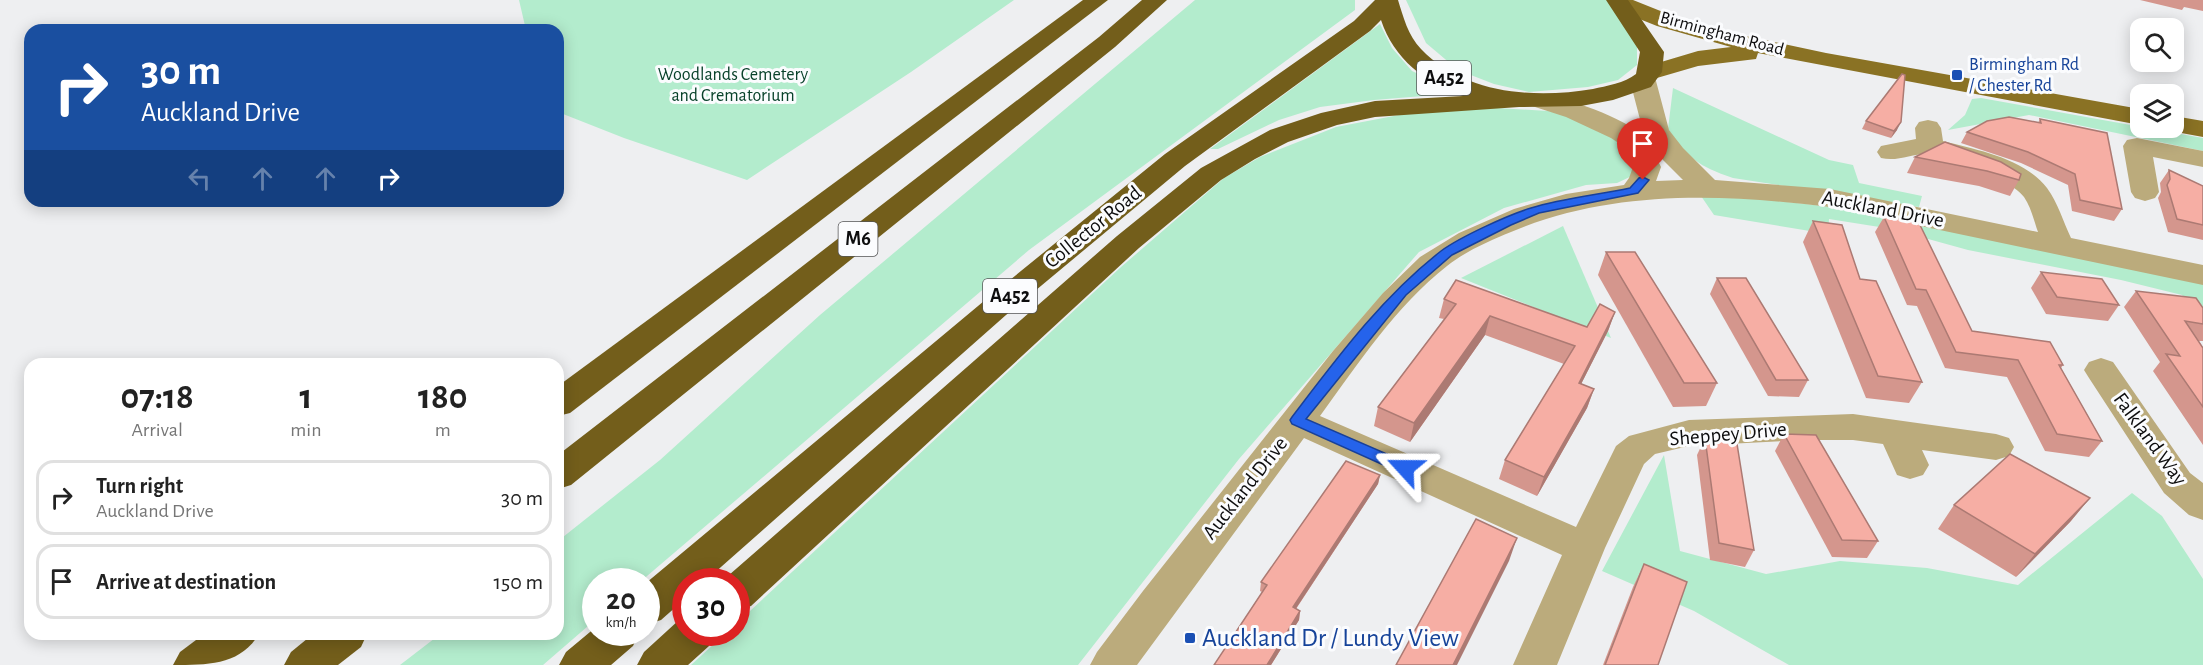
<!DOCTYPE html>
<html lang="en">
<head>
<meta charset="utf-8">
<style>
  body { margin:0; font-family:"Alegreya Sans",sans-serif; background:#f2f2f2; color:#222; height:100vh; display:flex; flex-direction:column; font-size:22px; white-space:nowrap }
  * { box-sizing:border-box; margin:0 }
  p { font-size:20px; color:#767676 }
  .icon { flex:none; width:33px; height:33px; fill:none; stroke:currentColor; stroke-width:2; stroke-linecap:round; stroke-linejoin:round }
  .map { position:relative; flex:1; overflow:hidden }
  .side { position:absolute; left:24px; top:358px; width:540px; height:282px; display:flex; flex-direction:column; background:#fff; border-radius:18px; box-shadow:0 3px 15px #0003 }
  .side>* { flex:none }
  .banner { position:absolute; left:24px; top:24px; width:540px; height:183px; border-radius:18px; box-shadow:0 3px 15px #0003; background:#1a4fa0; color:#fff; overflow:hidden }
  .controls { position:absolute; left:2130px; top:18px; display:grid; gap:12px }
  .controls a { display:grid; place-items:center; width:54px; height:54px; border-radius:12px; background:#fff; box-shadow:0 3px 15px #0003; font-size:30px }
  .speed { position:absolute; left:582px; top:568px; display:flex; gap:12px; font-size:30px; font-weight:700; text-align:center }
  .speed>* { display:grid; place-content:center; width:78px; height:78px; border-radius:50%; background:#fff; box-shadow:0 3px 15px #0003; line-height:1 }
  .speed small { font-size:15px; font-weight:400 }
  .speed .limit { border:9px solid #d22; background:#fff; color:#111 }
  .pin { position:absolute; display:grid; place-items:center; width:51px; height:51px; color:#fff; margin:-62px -26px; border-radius:50% 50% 50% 0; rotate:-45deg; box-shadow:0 0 6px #0007 }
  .pin .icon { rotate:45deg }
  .me { position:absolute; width:66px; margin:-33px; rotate:294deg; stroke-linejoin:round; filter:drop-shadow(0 0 4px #0008) }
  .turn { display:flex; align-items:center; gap:21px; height:126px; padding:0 18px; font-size:27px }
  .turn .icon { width:78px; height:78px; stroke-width:2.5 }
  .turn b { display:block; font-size:42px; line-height:51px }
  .lanes { display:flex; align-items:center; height:57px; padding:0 18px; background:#0003; justify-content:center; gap:30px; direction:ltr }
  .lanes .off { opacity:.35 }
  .eta { display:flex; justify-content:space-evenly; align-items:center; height:102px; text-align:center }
  .eta b { font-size:36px; font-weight:700; line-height:42px }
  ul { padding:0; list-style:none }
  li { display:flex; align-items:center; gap:18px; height:75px; margin:0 12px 9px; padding:0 6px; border:3px solid #e0e0e0; border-radius:18px }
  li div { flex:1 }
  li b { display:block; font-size:22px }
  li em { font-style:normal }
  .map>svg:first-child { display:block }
  .green { fill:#b3eccd }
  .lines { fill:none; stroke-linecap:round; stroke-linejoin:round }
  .minor { fill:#bbab7c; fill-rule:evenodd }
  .major { fill:#8a7224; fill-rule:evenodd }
  .highway { fill:#735e1b; fill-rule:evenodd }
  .wall { fill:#d4968d }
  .shaded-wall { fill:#ac7a73 }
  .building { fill:#f6aea4; stroke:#ac7a73; stroke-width:1.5 }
  .route { fill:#2563eb; stroke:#184099; stroke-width:1.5 }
  .transit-dot { fill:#1a4fb4; stroke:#fbfcfe; stroke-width:2 }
  .labels { text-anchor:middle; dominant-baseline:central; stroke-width:6; stroke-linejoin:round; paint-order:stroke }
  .far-street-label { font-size:18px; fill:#0d0d0e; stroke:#fbfcfe }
  .far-transit-label { font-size:18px; fill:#164399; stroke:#fbfcfe; text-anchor:start }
  .far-park-label { font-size:18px; fill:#09422b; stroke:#fbfcfe }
  .shield { fill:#fbfcfe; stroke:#545556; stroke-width:1.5 }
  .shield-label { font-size:20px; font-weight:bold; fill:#0d0d0e }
  .street-label { font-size:21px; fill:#0d0d0e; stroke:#fbfcfe }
  .near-transit-label { font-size:26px; fill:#164399; stroke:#fbfcfe; text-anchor:start }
</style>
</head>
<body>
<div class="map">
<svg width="2203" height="665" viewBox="0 0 2203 665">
  <rect width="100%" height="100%" fill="#eeeff1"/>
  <g class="green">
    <path d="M519,0h495l-103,72 -164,108 -123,-42 -66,-26v-82h-32z"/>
    <path d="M1195,0h160v10l-326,240 -389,332h-44l-1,38 -52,45h-143l39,-30 119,-1v-93l102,-81 160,-145z"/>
    <path d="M1406,0h201l30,46v19l-19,15 -30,7 -59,5 -35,-8 -36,-14 -32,-27z"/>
    <path d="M1380,24l12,24 20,23 48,22 -86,7 -54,7 -41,13 -61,29h-8z"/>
    <path d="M1673,88l156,72 24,5 6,18 63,13 -3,11 -186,-29c-35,-12 -44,-19 -65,-49z"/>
    <path d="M1981,98l222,40v13l-174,-36 -81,15 17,-15 7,-16z"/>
    <path d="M1480,107l68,4 31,6 41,21 17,25 -3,12 -17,8 -31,2 -82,23 -85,44 -180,207 -161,206h-387l35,-32h10l1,-10 384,-356 103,-89 36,-21 76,-30 84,-16z"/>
    <path d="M1701,196c169,5 337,50 502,85v40l-21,-26 -61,-15 -153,-30 -76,-21 -63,-10 -1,15 -114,-19z"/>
    <path d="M1563,226l48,112 -150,-60z"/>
    <path d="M1664,455l16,96 86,23 74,-13 87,7 91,17 114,-92 30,23 41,63v86h-414l-95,-54 -92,-40z"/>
  </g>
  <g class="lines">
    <g class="minor">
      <path d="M1643,73l9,3 4,5 13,49 14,18 32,32 115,9 208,43c-4,-11 -7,-25 -14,-35 -13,-18 -75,-42 -97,-43 -16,0 -30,8 -46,4l-4,-6 4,-6 35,-7 -1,-11 4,-6 9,-2 9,2 4,6 2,13c34,9 81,17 104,47 11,15 16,33 24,50l132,27v20l-373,-78c-107,-13 -217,-18 -319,25 -22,9 -45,19 -64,34 -51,40 -89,98 -127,150l256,111 40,-81 13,-10 60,-16 164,-6 143,20 13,4 5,9 -5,9 -13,4 -74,-10 7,15 -6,10 -13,4 -13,-4 -14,-31 -30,-4h-49l-115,6 -34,8 -11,10 -39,84 -48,117h-44l49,-110 -258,-117 -167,227h-47l7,-13 46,-61 190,-240 50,-58 37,-36 39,-24 55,-24 52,-15 58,-9 5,-7 4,-11 -10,-21 -12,-8 -45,-21 -34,-11 -4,-5 4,-5c22,-6 92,23 110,38 9,8 14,23 19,33l-5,14 27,-1 -20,-20 -20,-29 -13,-50 4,-5z"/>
      <path d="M2137,138l66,13v16l-50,-10 6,35 -4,6 -10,3 -10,-3 -4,-6 -8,-46 4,-6z"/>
      <path d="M2101,358l12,4 77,111 13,10v37l-14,-5 -25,-22 -75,-115 -5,-8 5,-8z"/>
    </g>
    <g class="major">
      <path d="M1611,0h22l40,16 49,15 104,22 314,56v16l-382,-72 -2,6 -58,7 -48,14 -9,-2 -3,-5 3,-5 57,-17 33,-4 -74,-21 -45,-18 -3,-5z"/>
      <path d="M2174,116l29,5v16l-38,-7 -2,-2h11z"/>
    </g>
    <g class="highway">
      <path d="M1083,0h25l-538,413 -12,3v-30z"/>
      <path d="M1142,0h25l-52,47 -544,438 -13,4v-34l541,-418z"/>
      <path d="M1375,0h23c5,16 10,36 23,49 43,45 113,50 172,40 13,-3 32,-6 43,-15l4,-22 -34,-52h22l36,52 -2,20 -11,15 -38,13 -32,6 -62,1 -144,10 -38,8 -49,17 -33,17 -34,21 -82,68 -388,358 -15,5v-29h-15l396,-346 84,-68 69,-38 51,-17 54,-12 88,-5c-38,-13 -69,-37 -82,-76l-11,11 -185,135 -179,149 -302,267h-18v16l-25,22 -15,5v-42l338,-282 181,-147 189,-133z"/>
      <path d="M686,618v15h29l-6,13 -21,19h-51l7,-13 35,-32z"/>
      <path d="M596,627v6h43l-6,13 -22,19h-52l7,-13z"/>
      <path d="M204,634h55c-19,31 -50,31 -86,31l7,-13z"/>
      <path d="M313,634h54l-6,13 -23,18h-54l7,-13z"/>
    </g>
  </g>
  <g class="wall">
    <path d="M2140,0h63v11l-19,-4 -2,3z"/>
    <path d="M2040,119l82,90 -8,12 -42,-10 -4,-26 -47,-22 -60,-20 6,-11 71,-9z"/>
    <path d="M1866,121l31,9 -6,8 -29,-9z"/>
    <path d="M1945,142l74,38 -9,16 -31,-10 -72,-13 8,-16z"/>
    <path d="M2169,170l34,16v54l-35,-8 -10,-34 3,-6 -1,-9z"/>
    <path d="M1884,217l88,114 91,34 -2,3 41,73 -13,16 -44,-6 -38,-74 -62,-9 -28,-62 -10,-1 -32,-73z"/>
    <path d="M1813,221l47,58 62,103 -13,21 -43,-5 -63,-156z"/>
    <path d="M1606,252l111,131 -11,23 -33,1 -75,-132z"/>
    <path d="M2041,272l78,33 -11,16 -62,-7 -15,-26z"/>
    <path d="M1717,278l91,102 -9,17 -31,-1 -58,-102z"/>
    <path d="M2136,291l67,17v33h-4l4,7v97l-50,-74 7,-9 -36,-55z"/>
    <path d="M1444,299l143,28 28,-15 -7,19 -27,53 13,5 -7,19 -50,88 -38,-17 6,-19 59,-96 -79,-29 -75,107 -36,-16 4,-19 66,-88 -5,-1z"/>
    <path d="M1784,434l94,107 -11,17 -35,-1 -57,-106z"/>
    <path d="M1705,438l49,112 -9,17 -35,-7 -13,-105z"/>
    <path d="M1380,475l-2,9 -82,125 4,2 -1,9 -28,45h-57l48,-73 -2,-1 1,-9z"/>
    <path d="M2090,498l-20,24 -54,55 -78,-48 16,-24z"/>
    <path d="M1644,564l14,101h-55l30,-78z"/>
  </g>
  <g class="shaded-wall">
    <path d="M1901,122l-4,8 -6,8 3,-7z"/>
    <path d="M1615,312l-7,19 -36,71 7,-19z"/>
    <path d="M1490,316l-5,19 -75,107 4,-19z"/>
    <path d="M1594,389l-7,19 -50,88 7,-19z"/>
    <path d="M1380,475l-2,9 -87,132 2,-9z"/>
    <path d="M2090,498l-20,24 -54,55 19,-23z"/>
    <path d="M1517,538l-8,23 -52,104h-4z"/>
    <path d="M1300,611l-1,9 -28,45h-4z"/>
  </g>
  <g class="building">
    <path d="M1902,74l3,1 -4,47 -7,9 -28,-10z"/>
    <path d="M2009,117l32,6 -1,-4 67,14 15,76 -42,-9 -5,-26 -47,-22 -61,-20 20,-11z"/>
    <path d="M1945,142l56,20 20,12 -2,6 -32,-9 -72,-14z"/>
    <path d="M2169,170l34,16v39l-26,-6 -10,-34 3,-6z"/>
    <path d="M1884,217l34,4 54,110 78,11 13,23h-4l43,76 -45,-7 -39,-74 -62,-8 -30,-62 -10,-1z"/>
    <path d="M1813,221l29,4 18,54 16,2 46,101 -44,-6z"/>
    <path d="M1606,252h29l82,131h-33z"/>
    <path d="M2041,272l61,7 17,26 -62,-8z"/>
    <path d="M1717,278h29l62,102h-32z"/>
    <path d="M1456,280l131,47 13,-23 15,8 -36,71 15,6 -50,88 -39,-17 70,-114 -85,-30 -76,107 -36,-16 78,-103 -12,-5z"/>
    <path d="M2136,291l60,7 7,10v16l-18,-3 18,27v59l-37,-53 14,2z"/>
    <path d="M1784,434l32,1 62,106 -36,-1z"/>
    <path d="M1705,438l32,6 17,106 -35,-7z"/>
    <path d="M2010,454l80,44 -55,56 -81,-49z"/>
    <path d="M1346,461l34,14 -87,132 7,4 -33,54h-53l53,-80 -6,-3z"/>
    <path d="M1476,519l41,19 -64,127h-57z"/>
    <path d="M1644,564l43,18 -29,83h-53z"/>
  </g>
  <path class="route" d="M1643,177l6,3 -11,13 -99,20 -28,12 -59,30 -46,40 -100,124 104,45 2,4 -2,4h-11l-107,-48 -2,-4 2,-3c45,-59 90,-120 149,-166 19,-14 67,-36 90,-43 32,-10 67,-13 99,-20l9,-10z"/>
  <g class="transit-dot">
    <rect x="1951" y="69" width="12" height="12" rx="3"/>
    <rect x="1184" y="632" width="12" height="12" rx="3"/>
  </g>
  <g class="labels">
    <g class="far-street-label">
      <text transform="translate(1722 34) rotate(15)">Birmingham Road</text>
    </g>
    <g class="far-transit-label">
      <text x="1969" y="65">Birmingham Rd<tspan x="1969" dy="21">/ Chester Rd</tspan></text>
    </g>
    <g class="far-park-label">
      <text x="733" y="75">Woodlands Cemetery<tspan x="733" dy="21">and Crematorium</tspan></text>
    </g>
    <g class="shield">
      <rect x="1417" y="61" width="54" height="34" rx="4.5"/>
      <rect x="838.5" y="222" width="39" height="34" rx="4.5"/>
      <rect x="983" y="279" width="54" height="34" rx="4.5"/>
    </g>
    <g class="shield-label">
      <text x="1444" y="78">A452</text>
      <text x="858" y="239">M6</text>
      <text x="1010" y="296">A452</text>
    </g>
    <g class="street-label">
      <text transform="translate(1883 209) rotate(11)">Auckland Drive</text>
      <text transform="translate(1093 227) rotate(-39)">Collector Road</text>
      <text transform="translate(1728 434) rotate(-5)">Sheppey Drive</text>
      <text transform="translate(2150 439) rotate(54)">Falkland Way</text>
      <text transform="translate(1245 488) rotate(-52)">Auckland Drive</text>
    </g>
    <g class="near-transit-label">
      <text x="1202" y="638">Auckland Dr / Lundy View</text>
    </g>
  </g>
</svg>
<div class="controls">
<a><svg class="icon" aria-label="search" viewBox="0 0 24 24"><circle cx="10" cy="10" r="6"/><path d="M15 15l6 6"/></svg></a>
<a><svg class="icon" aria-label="layers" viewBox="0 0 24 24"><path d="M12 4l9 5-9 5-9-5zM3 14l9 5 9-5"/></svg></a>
</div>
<div class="speed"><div>20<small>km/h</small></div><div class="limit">30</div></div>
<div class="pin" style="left:1643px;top:180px;background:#d93025"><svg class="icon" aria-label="arrive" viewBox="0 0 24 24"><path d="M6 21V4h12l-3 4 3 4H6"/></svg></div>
<svg class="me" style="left:1405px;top:468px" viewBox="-20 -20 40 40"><path d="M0-17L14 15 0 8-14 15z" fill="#2563eb" stroke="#fff" stroke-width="4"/></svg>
<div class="banner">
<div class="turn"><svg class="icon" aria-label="right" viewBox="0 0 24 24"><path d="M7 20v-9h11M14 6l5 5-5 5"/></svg><div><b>30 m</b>Auckland Drive</div></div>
<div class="lanes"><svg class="icon off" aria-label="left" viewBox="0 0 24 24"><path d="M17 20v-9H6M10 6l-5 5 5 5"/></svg><svg class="icon off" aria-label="ahead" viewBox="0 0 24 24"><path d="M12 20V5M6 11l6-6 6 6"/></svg><svg class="icon off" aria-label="ahead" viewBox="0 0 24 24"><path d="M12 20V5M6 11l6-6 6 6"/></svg><svg class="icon" aria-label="right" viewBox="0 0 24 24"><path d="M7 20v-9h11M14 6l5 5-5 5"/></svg></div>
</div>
<section class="side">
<div class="eta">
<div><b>07:18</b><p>Arrival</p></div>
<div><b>1</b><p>min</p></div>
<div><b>180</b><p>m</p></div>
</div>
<ul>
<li><svg class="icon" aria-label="right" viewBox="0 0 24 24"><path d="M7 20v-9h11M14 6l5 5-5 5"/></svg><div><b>Turn right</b><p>Auckland Drive</p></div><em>30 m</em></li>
<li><svg class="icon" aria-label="arrive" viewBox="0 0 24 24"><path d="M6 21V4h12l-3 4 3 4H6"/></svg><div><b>Arrive at destination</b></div><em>150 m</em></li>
</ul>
</section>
</div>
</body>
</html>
